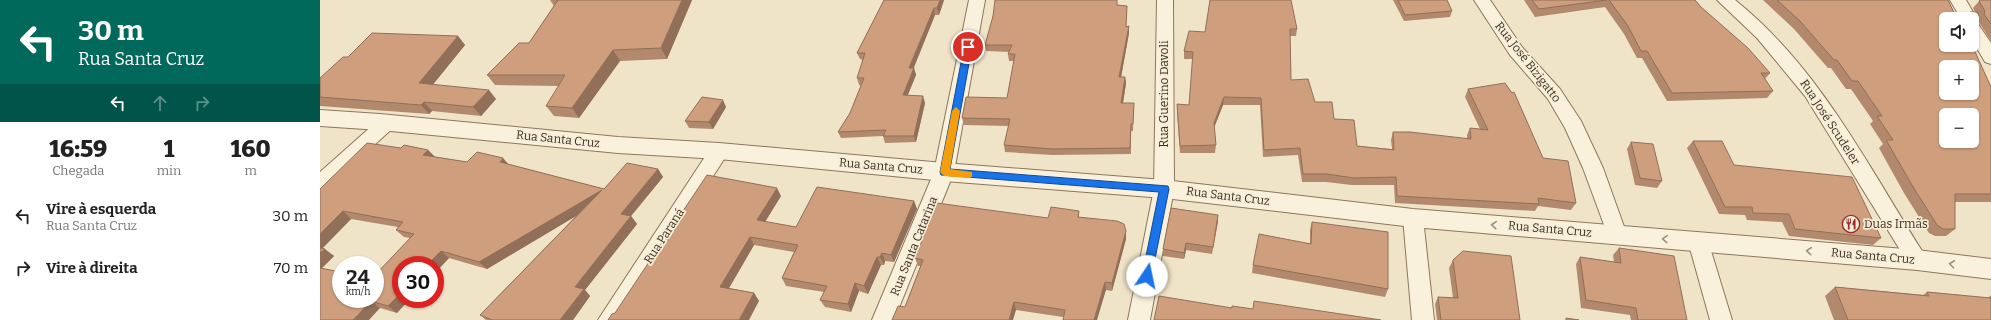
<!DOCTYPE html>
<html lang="pt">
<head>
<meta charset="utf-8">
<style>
  body { margin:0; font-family:Bitter,serif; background:#f2f2f2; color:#222; height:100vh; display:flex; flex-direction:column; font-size:15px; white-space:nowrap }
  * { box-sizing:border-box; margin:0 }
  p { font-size:13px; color:#767676 }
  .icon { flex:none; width:22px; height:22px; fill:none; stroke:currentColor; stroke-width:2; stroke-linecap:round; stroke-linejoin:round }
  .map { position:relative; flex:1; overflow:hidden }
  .details { display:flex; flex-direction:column; background:#fff; width:320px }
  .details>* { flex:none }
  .hud { background:#00695c; color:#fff; overflow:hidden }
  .buttons { position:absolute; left:1619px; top:12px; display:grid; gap:8px }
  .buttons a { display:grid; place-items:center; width:40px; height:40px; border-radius:6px; background:#fff; box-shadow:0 1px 3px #0004; font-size:20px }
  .speed { position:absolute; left:12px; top:256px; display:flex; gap:8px; font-size:20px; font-weight:700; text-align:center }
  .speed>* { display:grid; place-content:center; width:52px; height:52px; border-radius:50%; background:#fff; box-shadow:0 1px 3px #0004; line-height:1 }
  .speed small { font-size:10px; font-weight:400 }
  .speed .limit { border:6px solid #d22; background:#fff; color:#111 }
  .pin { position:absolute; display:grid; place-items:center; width:34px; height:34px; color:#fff; margin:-17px; border:2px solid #fff; border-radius:50%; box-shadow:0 1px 4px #0007 }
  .me { position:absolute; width:44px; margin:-22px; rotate:11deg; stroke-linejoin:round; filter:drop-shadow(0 0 3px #0008) }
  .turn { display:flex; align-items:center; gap:14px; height:84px; padding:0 12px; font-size:18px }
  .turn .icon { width:52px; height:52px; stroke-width:2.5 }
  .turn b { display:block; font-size:28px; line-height:34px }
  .lanes { display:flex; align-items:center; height:38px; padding:0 12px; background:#0003; justify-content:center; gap:20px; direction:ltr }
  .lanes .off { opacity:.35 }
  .eta { display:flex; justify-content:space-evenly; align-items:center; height:68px; text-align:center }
  .eta b { font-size:24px; font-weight:800; line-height:28px }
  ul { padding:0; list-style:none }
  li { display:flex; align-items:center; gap:12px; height:52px; padding:0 12px }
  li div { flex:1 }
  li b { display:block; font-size:15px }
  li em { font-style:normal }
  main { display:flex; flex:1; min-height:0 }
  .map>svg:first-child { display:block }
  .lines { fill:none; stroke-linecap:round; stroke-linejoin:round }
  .minor-casing { stroke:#8d765c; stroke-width:2 }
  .tertiary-casing { stroke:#8d765c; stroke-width:2 }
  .minor { fill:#faf1dc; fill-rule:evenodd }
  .tertiary { fill:#faf1dc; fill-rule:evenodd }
  .wall { fill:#b2896c; fill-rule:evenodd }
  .shaded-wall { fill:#916f58 }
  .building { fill:#cf9f7d; stroke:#916f58; fill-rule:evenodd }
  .oneway { stroke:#9c907e }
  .route { fill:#1a73e8; stroke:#114b97 }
  .slow { fill:#f59e0b }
  .labels { text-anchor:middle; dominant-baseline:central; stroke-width:3.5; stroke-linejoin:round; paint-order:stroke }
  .street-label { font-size:12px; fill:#3d2e20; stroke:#f7eed8 }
  .poi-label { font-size:12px; fill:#3d2e20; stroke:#f7eed8; text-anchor:start }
</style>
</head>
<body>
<main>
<section class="details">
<div class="hud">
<div class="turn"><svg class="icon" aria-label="left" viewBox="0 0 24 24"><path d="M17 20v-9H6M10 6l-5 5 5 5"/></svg><div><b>30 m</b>Rua Santa Cruz</div></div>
<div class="lanes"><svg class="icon" aria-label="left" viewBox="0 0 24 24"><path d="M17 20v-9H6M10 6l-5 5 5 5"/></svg><svg class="icon off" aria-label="ahead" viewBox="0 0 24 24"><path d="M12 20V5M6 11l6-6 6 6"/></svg><svg class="icon off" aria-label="right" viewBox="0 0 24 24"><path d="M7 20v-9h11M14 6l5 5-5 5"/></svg></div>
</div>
<div class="eta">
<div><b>16:59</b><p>Chegada</p></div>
<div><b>1</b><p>min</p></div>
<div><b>160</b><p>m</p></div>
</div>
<ul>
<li><svg class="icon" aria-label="left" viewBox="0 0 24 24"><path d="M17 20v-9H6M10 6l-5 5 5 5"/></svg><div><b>Vire à esquerda</b><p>Rua Santa Cruz</p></div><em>30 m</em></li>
<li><svg class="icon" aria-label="right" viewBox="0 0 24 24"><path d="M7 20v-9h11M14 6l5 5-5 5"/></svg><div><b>Vire à direita</b></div><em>70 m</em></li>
</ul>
</section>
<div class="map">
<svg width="1671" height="320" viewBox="0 0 1671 320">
  <rect width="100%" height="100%" fill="#f0e4c8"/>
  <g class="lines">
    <defs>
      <g id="minor">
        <path d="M649,0h16l-31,172 -60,148h-22l62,-148z"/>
        <path d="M837,0h16l1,189 -24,131h-22l26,-131z"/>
        <path d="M1154,0h16l32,47 38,42 21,32 22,47 24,67 -3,6 -7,2 -7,-2 -27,-73 -18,-40 -17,-29 -38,-44z"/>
        <path d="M1397,0h18c84,67 133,166 189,254l3,6 -3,6 -7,3 -7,-3 -105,-170 -48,-58z"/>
        <path d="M1630,0h16l11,19 -1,2 15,22v21l-6,-2 -13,-22v-21h-11z"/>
        <path d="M68,115l6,2 3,5 -3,5 -67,61 -7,3v-19l62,-55z"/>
        <path d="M399,144l7,2 2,5 -2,5 -105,164h-23l114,-174z"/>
        <path d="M1093,210l7,2 3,6 11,102h-22l-9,-102 3,-6z"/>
        <path d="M1378,233l7,2 3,6 24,79h-22l-22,-79 3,-6z"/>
      </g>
      <path id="tertiary" d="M0,110l60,4 238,23 101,6 225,20 220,17 249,29 504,41 74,9v20l-74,-9 -504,-43 -249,-29 -220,-17 -225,-22 -101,-6 -238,-23 -60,-4z"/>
    </defs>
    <use href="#minor" class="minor-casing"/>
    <use href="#tertiary" class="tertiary-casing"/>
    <use href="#minor" class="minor"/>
    <use href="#tertiary" class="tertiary"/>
  </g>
  <g class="wall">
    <path d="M230,0h142l-25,59 -47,2 -41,57 -25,-2 -8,-10 13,-20 -64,-1 -8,-10 42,-32 25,-37z"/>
    <path d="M564,0h60l-5,15h-4l-22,53h1l2,7 -9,21 18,7 -9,39 -31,1 -2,-7 -42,2 -3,-6 12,-19 11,-28h-2l-2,-7 6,-18 -3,-1 -3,-6z"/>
    <path d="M1073,0h54l5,11 -2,6 -46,4z"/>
    <path d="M1204,0h171l6,7 69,66 -5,6 8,12 -6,7 -100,3 -25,-43h-5l-13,-24 -19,-27 -70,10z"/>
    <path d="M1443,0h185l9,19 34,68v115h-36v27l-9,7h-11l-6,-3 -25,-40 -25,-45 4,-4 -13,-20 3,-3 -22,-32h-5l-15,-21h-3l-34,-39z"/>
    <path d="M1660,0h11v41l-13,-20v11l-6,6v-19l3,-7 -2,-4z"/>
    <path d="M797,5l10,1 -1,21 3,6 -8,44h4l1,6 -3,20h11l-1,28h-2v23l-79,1 -47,-3 -1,-7 5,-19 -45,-1 -2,-7 45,-20 7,-37h-5l-1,-7 1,-2 -23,-1 -1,-6 8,-29z"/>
    <path d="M977,29l-1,7h-6l1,44 43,39 23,27 35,3 -1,-9 2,-8 74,7v-4l3,-7 10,1 -15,-32 3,-8 75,69 33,45 -5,7 -33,-4 -3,5 -140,-8 -1,-18h-42l-26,-3h-24l-4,-27 -35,2 -3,-52h-37l-9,23 2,17 -1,8h-35l-3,-41v-8l12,1 4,-46h-9v-8l21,-19z"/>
    <path d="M138,36l7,9 -32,39 63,15 -15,17 -49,-5 -3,3 -109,-8v-28l28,-21z"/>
    <path d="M406,107l-13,22 -24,-1 -4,-7z"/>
    <path d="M1373,141l41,24 147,73 -8,7 -84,-9 -7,-14 -35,-2 -2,-5 -26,-1 -32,-66z"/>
    <path d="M1311,142l31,39 -5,7 -22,-3 -8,-36z"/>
    <path d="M81,148l27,2 7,7 32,5 41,2 96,25 54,-20 5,8 -32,39 6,8 -52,66 5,6 -17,24h-87l-6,-5 96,-99 -89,53 -38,-11 -14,15v-8l-38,48 -17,-5 -60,12v-131zM31,219l47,8 -2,3 8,7 6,1 -35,61 -53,-31 12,-12 -12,-8z"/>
    <path d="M461,196l-16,26 31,5 118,-26 3,8 -23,53 -9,-1 -1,4h-3l-13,29 -9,-3 -8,21 -26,-5 -5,-7 4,-8 -38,-6 -4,-8 12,-26 -40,-7 -25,43 25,5 5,8 -144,12z"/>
    <path d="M759,211v6l47,14v8l-14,52 -6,-1 -43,27 -47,-7 -111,-3 16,-41h-3l-3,-8 133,-40z"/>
    <path d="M898,215l-6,39 -26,-4 -2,9 -21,-3v-7z"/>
    <path d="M992,222l76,67 -3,8 -133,-24 1,-8 57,-22v-13z"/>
    <path d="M1299,248l68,72h-56l-1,-5 -49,-7 -5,-44 4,-7 34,5 -1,-7z"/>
    <path d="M1133,260l67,60h-83l-2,-16 3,-7 15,1 -4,-30z"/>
    <path d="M1515,287l88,8 4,-3 61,6 3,-3v25h-157l-9,-24z"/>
  </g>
  <g class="shaded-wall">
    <path d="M362,0h10l-25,59 -6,-11z"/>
    <path d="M620,0h4l-5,15 -2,-7z"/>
    <path d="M614,8l1,7 -24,60 -2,-7z"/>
    <path d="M809,26v7l-9,50 -1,-6z"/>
    <path d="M138,36l7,9 -38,47 -8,-9z"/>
    <path d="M293,50l7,11 -41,57 -7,-10z"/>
    <path d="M594,68l2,7 -11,27 -2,-7z"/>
    <path d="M805,77l1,6 -4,26 -1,-6z"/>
    <path d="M169,90l7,9 -15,17 -8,-9z"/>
    <path d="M603,96l2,7 -9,39 -2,-6z"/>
    <path d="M904,97l-1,8 -10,25 1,-7z"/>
    <path d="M403,100l3,7 -13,22 -4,-7z"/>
    <path d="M104,102l8,9 -3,3 -8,-9z"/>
    <path d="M108,150l8,8 -13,-3z"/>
    <path d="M183,158l7,8 -10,-4z"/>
    <path d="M338,169l5,8 -32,39 6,8 -52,66 5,6 -17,24h-13l15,-33 46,-73z"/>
    <path d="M457,188l4,8 -20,32 -4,-8z"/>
    <path d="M282,190l6,7 -121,72 -8,-7z"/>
    <path d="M594,201l3,8 -23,53 -3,-7z"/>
    <path d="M23,211l8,8 -31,32v-17z"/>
    <path d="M898,215v7l-6,32 1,-7z"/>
    <path d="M806,231v8l-14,52v-8z"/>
    <path d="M430,237l4,8 -29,50 -5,-8z"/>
    <path d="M866,243v7l-2,9v-6z"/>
    <path d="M5,249l9,7 -14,14v-17z"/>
    <path d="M121,251l8,7 -14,15v-8h-8z"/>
    <path d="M562,253l3,8 -1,4 -4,-8z"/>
    <path d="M557,257l4,8 -13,29 -4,-8z"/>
    <path d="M785,282l1,8 -9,30h-3z"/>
    <path d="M535,283l4,8 -8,21 -3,-8z"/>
    <path d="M81,293v6h9l-13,14 -9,-7z"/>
    <path d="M434,293l5,8 -10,19h-10z"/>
    <path d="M51,301l9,7 -11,12h-16z"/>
    <path d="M694,302l2,8 -3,10h-4z"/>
  </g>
  <g class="building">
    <path d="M236,0h126l-21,48 -48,2 -41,58 -26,-2 19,-31h-78l32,-32h10l29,-43z"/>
    <path d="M564,0h56l-3,8h-3l-25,60h5l-11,27 20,1 -9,40h-31l3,-6 -48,2 12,-19 14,-35h-7l8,-25h-8z"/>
    <path d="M675,0h122v5l10,1 -1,21 3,-1 -10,51h6l-4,26h13l-1,21h-2l-1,24 -78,1 -48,-4 6,-26 -48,-1 4,-21 41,1 8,-44h-7l4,-9h-27l8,-29z"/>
    <path d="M890,0h81l6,29h-7l1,51 17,-1 7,23h17l2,17 20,1 3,26 37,4 -1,-18h17l61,7 -1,-11 18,2 -20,-41 37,-6 7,10 2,-1 29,66 25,3 8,42 -38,-5 1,6 -142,-8 -1,-19 -42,1 -27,-4h-24l-3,-26 -36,2 -3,-52 -37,-1 -10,26 2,22 -36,1 -3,-42 12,1 4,-53 -9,-1 5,-20 16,1z"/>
    <path d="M1078,0h49l5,11 -47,4z"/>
    <path d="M1212,0h75l-68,9z"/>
    <path d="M1289,0h86l6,7 47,41 22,25h-9l12,18 -101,2 -25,-42h-6l-13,-25z"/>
    <path d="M1457,0h171l9,19h-11v26h26l19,42v107h-36v35h-12l-6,-4 -25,-40 -26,-45h7l-16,-24h5l-24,-35h-6l-15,-21h-3l-34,-39zM1626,67h26v26h-26zM1626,115h26v26h-26z"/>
    <path d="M1660,0h11v24l-7,-10 1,-3 -6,-10z"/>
    <path d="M1650,12h8v20l-6,-1v-12h-8z"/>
    <path d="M52,33l86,3 -39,47 70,7 -16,17 -49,-5 -3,3 -101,-8v-19l23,-21h5z"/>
    <path d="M382,97l21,3 -14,22 -24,-1z"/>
    <path d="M1373,141h29l12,24 118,12 29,61 -86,-9 -6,-15 -36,-1 -1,-6h-27z"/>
    <path d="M1311,142l22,2 9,37 -22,-3z"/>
    <path d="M47,143l34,5 3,-3 24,5 -5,5 44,7 10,-10 26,6 -3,4 104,27 23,-26 31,6 -37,45 10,2 -56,71 9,2 -24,31h-68l-12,-5 122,-125 -123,72 -38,-11 -14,14h-26v28l-13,13 -17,-5 -18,19h-33v-52l21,4v27h34v-24l39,-41 -18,-4 7,-8 -60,-11 -23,23v-45z"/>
    <path d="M387,175l70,13 -20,32 39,7 21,-40 97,14 -23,54 -9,-2 -2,4h-3l-13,29 -9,-3 -7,21 -28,-4 7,-14 -45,-8 16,-33 -48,-8 -30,50 34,6 -15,27h-131l4,-6 3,-1z"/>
    <path d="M617,203l111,15 3,-11 28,4 -1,6 39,4 7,3 2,7 -14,52 -7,-1 -11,38h-31l2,-10 -51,-8 -5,18h-117l6,-14 7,1 18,-47 -8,-2z"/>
    <path d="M851,208l47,7 -5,32 -27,-4 -2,10 -21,-4z"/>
    <path d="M992,222l76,10v57l-135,-24 6,-31 52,10z"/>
    <path d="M0,248l5,1 -5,4z"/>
    <path d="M1299,248l55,8 13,64h-49l-2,-12 -50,-8 -6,-43 41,6z"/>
    <path d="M1143,251l48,5 9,64h-79l-3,-23 20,1 -5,-38z"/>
    <path d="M1515,287l94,9 -2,-4 64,6v22h-143z"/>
    <path d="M839,296l73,12v-2l21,3 1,-8 127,19h-227z"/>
    <path d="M1246,318l13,2h-13z"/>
  </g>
  <defs><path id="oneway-chevron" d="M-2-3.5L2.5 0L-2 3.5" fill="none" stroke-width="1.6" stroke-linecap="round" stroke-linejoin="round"/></defs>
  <g class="oneway">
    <use href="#oneway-chevron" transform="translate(1174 225) rotate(-175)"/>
    <use href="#oneway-chevron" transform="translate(1345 239) rotate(-176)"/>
    <use href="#oneway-chevron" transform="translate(1489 251) rotate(-175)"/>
    <use href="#oneway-chevron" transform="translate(1632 264) rotate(-173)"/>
  </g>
  <path class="route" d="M648,44l4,3 -22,122 218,17 1,3 -18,90 -4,2 -5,-5 17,-84 -218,-17 -1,-3 24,-125z"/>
  <path class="slow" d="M636,107l4,4 -10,58 22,3v5l-3,1 -25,-2 -4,-4 12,-61z"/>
  <defs>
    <symbol id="restaurant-ring" viewBox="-11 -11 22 22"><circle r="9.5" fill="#f7eed8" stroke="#9e2a2b" stroke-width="1.5"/><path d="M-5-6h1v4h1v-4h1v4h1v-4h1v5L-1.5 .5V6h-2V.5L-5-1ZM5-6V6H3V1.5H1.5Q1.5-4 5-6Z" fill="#9e2a2b"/></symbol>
  </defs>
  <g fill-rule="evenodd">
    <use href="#restaurant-ring" x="1521" y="214" width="20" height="20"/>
  </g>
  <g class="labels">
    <g class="street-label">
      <text transform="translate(1208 62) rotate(52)">Rua José Bizigatto</text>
      <text transform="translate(844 94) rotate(-90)">Rua Guerino Davoli</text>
      <text transform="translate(1510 122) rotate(57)">Rua José Scudeler</text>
      <text transform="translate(238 139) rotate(6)">Rua Santa Cruz</text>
      <text transform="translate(561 166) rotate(5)">Rua Santa Cruz</text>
      <text transform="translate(908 196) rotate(7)">Rua Santa Cruz</text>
      <text transform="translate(1230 229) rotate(5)">Rua Santa Cruz</text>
      <text transform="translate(344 236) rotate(-57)">Rua Paraná</text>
      <text transform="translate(594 246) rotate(-68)">Rua Santa Catarina</text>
      <text transform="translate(1553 256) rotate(5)">Rua Santa Cruz</text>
    </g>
    <g class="poi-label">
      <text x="1544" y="224">Duas Irmãs</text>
    </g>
  </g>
</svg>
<div class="buttons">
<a><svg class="icon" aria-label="sound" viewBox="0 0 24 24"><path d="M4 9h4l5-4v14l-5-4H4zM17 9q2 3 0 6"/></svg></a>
<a>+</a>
<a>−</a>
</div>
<div class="speed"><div>24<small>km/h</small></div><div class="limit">30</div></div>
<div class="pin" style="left:648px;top:47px;background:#d93025"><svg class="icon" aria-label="arrive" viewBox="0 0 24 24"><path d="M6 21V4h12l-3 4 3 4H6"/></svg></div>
<svg class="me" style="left:827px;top:276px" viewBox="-20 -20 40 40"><circle r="19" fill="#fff"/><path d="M0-13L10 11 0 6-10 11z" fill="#1a73e8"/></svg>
</div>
</main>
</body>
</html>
